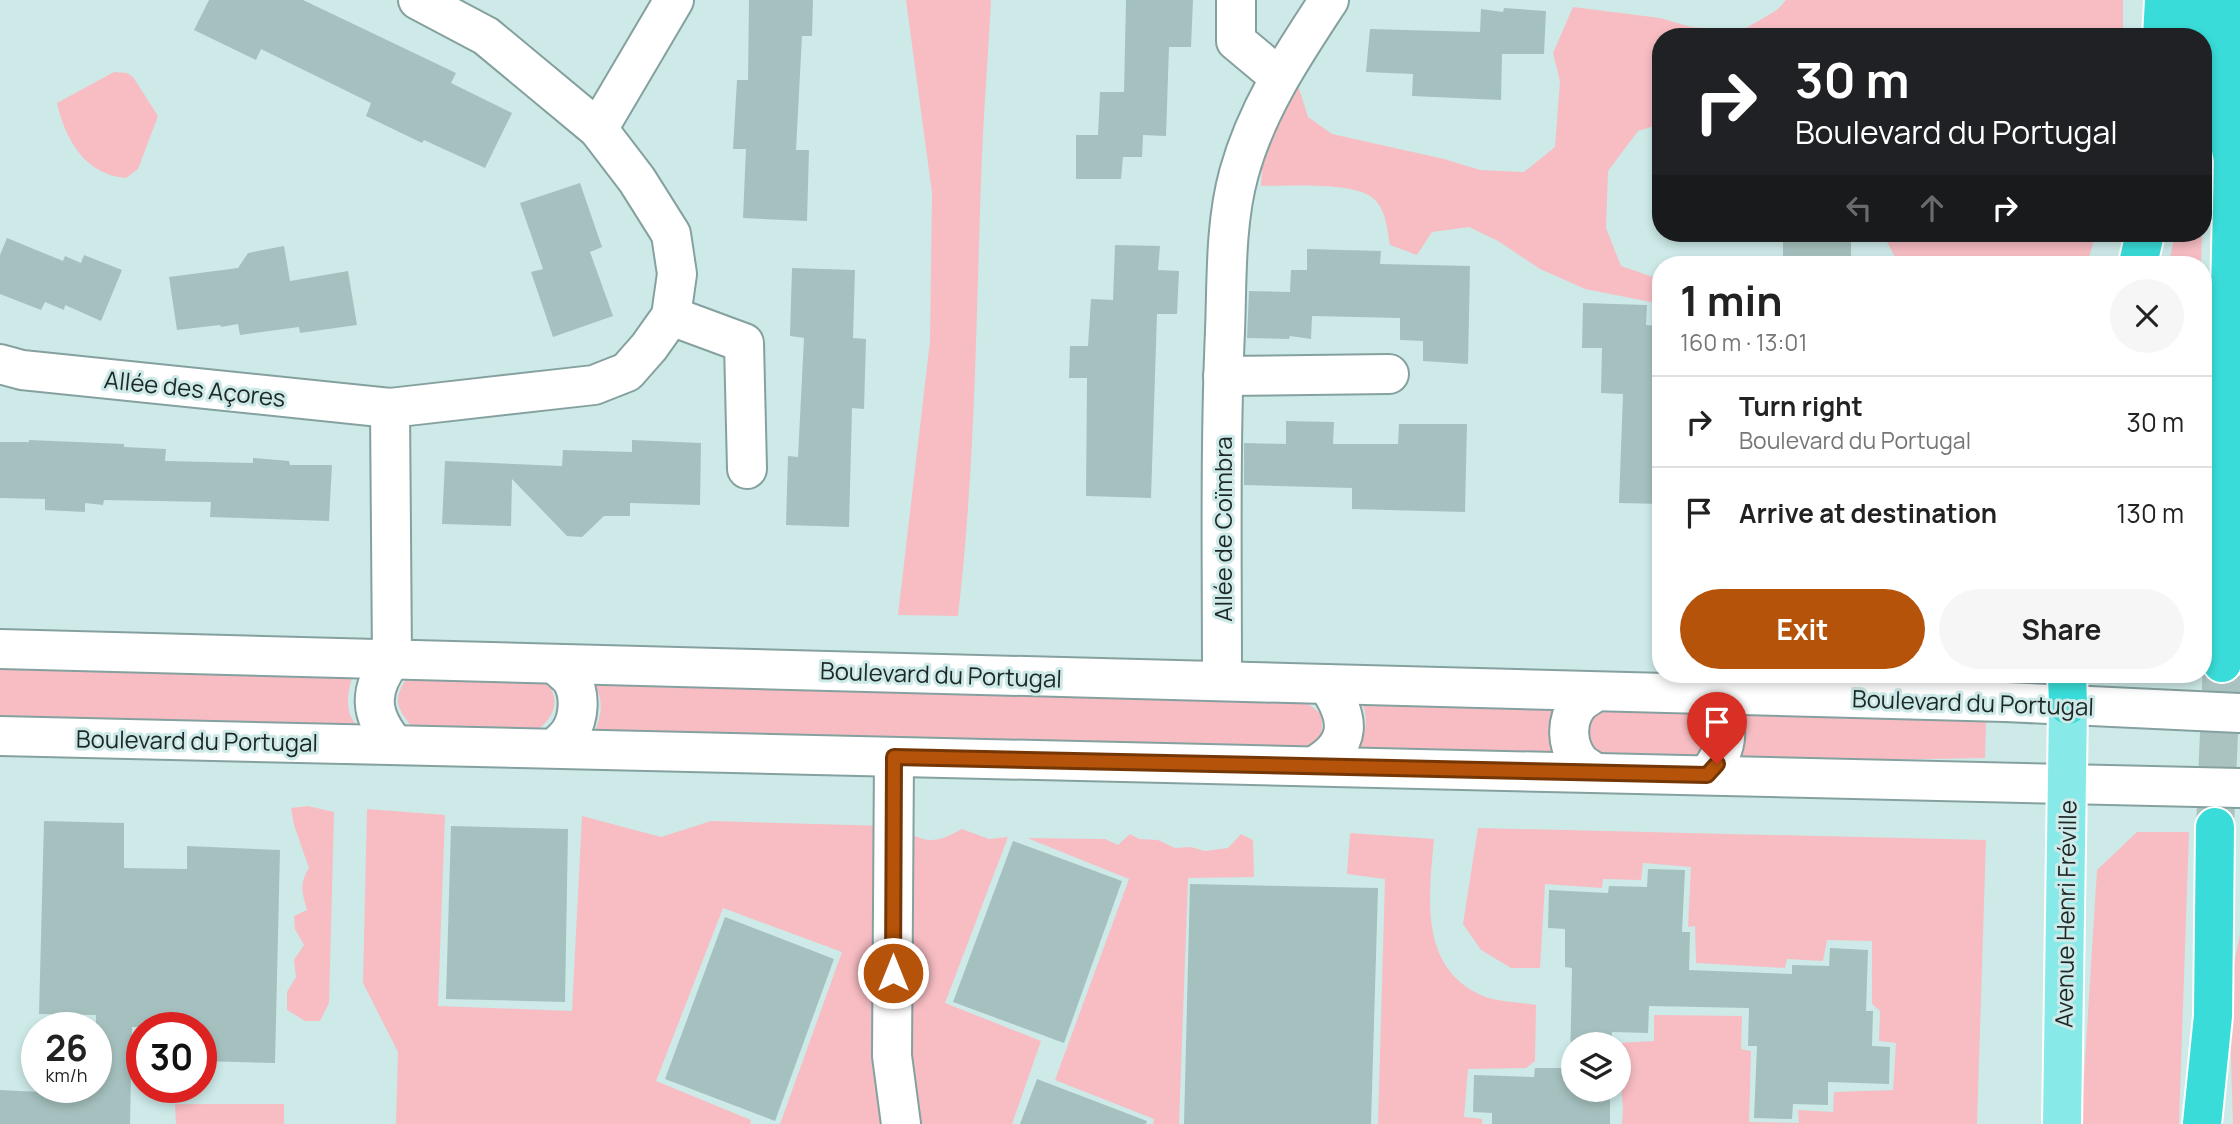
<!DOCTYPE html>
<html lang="en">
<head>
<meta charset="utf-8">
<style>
  body { margin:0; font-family:Manrope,sans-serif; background:#f6f6f6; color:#222; height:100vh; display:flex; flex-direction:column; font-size:26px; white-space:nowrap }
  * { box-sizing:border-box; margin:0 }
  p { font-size:23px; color:#767676 }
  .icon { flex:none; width:38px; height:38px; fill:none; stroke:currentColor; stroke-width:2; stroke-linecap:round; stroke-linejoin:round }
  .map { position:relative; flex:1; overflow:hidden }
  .details { position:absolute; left:1652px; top:256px; width:560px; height:427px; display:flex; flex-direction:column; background:#fff; border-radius:28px; box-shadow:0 4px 10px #0003 }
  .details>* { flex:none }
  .hud { position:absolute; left:1652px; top:28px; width:560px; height:214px; border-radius:28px; box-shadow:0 4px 10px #0003; background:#202124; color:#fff; overflow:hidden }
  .fabs { position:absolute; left:1561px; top:1032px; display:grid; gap:14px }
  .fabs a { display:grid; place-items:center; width:70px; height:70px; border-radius:50%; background:#fff; box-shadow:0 4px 10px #0003; font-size:35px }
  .speed { position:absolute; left:21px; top:1012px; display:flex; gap:14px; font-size:35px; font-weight:700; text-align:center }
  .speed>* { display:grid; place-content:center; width:91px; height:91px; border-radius:50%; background:#fff; box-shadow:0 4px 10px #0003; line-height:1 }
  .speed small { font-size:18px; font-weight:400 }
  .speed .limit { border:10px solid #d22; background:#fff; color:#111 }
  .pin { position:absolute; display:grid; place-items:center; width:60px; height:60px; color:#fff; margin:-72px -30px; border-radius:50% 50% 50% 0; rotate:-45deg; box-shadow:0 0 7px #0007 }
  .pin .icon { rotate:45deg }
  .me { position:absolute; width:77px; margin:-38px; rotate:0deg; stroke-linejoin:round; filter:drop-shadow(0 0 5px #0008) }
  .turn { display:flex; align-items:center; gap:24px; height:147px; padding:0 28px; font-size:32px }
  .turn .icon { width:91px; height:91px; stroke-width:2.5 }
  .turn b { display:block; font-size:49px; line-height:60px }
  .lanes { display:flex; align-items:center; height:66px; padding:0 28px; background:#0003; justify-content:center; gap:35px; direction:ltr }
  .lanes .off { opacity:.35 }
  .round { display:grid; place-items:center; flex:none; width:74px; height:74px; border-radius:37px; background:#f6f6f6 }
  .overview { display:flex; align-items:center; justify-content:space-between; height:119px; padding:0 28px }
  h1 { font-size:42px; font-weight:700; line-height:52px }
  .button { display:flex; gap:14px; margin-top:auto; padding:14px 28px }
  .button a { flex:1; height:80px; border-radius:42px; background:#b45309; color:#fff; font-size:28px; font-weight:700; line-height:80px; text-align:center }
  .button a+a { background:#f6f6f6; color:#222 }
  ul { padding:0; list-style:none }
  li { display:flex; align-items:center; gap:21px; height:91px; padding:0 28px; border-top:2px solid #e0e0e0 }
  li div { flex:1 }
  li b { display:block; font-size:26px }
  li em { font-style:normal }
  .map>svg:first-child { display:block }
  .green { fill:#f7bdc3 }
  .building { fill:#a5c1bf }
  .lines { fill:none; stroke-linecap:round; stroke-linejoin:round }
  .highway-tunnel { stroke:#aac3c1; stroke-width:38; stroke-dasharray:38 19; stroke-linecap:butt }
  .minor-casing { stroke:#85a19f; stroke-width:42 }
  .major-casing { stroke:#fff; stroke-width:42 }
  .highway-casing { stroke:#fff; stroke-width:42 }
  .minor { stroke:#fff; stroke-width:38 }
  .major { stroke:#88eae8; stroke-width:38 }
  .highway { stroke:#39dcd8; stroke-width:38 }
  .route-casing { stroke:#753606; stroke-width:18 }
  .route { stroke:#b45309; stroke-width:12 }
  .labels { text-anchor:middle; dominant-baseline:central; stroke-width:6; stroke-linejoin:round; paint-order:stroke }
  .street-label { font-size:24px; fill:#1c2726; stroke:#cdeae8 }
</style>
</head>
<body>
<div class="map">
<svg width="2240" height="1124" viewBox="0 0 2240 1124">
  <rect width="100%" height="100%" fill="#cdeae8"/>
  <g class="green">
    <path d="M906,0h85c-3,60 -8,120 -10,181 -5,145 -6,290 -23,435l-60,-1 32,-274 2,-148z"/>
    <path d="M1786,0h337v37h-462v87l-23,7 -30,40 -2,57 15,38 35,12 5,26 -76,-15 -45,-20 -42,-28 -29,-14 -37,5 -15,23 -27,-10c-3,-16 -4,-39 -20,-49 -21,-14 -83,-10 -109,-10l4,-61 32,-43 11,35 24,17 112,25 36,11 44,2 31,-25 5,-66 -7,-28 20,-46 87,11 31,9 50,4 36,-21z"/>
    <path d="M114,72l13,1 6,4 25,39 -20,53 -12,9c-41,-3 -61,-39 -69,-75z"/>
    <path d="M1882,233h214l-9,31h-188z"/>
    <path d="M2175,233h27l-1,31h-32z"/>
    <path d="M0,662l354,9c-6,20 -12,42 6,57l-360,-7z"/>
    <path d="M408,676h131c4,4 10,8 12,13 10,17 -3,35 -17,43l-120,-2c-17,-23 -23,-28 -6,-54z"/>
    <path d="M592,679l715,24 14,11c3,21 0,25 -15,38l-713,-15c9,-24 12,-36 -1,-58z"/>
    <path d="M1359,697l204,1 -2,61 -204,-4c8,-23 14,-35 2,-58z"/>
    <path d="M1733,703l253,17 -1,38 -166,3 -88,-1z"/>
    <path d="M1690,705l18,16 -4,30 -14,10 -50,2 -54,-13 4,-41z"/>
    <path d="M308,806l26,6 -5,191 -9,18h-15l-18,-11v-18l9,-15 -2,-17 10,-15 -9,-16 -1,-13 13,-6c-5,-18 -8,-26 2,-42l-15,-43 -3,-17z"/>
    <path d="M367,809l78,6 -7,191 134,5 10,-195 79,21 50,-16 175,5 5,298h-111l62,-172 -119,-44 -67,173 95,39 -1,4h-354l2,-72 -35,-69z"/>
    <path d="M1478,828l508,12 -9,284h-355l1,-15 -6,-66 37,-2v-26l88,1 -1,33 10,2 -2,71 50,1 -1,-13 35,2 1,-20 59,-2 3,-47 -17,-2 1,-30 -8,-7v-63l-45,-1 -4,21 -36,-2 -2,9 -89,-5 -1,-37 -7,1 3,-60 -48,-4 -2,17 -38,-1 -1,9 -57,-4 -5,84h-29l-30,-18 -18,-26z"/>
    <path d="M962,829l27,10 19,-2 -63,166 96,38 -29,83h-103l-5,-294c25,15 33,12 58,-1z"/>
    <path d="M2137,832h52l-10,292h-98l16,-254z"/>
    <path d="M1350,833l84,6c-5,56 -16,129 49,157 15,6 37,6 53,9l-1,56 -9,7 -58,1 -4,48 18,2v5h-104l7,-245 -38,-5z"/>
    <path d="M1130,834l9,5 19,1 17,8 16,-1 14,4 23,-3 13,-14 12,6 1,37 -66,1 -9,246h-26l1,-5 -99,-39 74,-201 -102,-41 78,1 13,6z"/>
    <path d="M2240,934v190h-7l-4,-134z"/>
    <path d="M175,1104h109v20h-108z"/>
  </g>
  <g class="building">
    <path d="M209,0h94l153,73 -5,10 61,30 -27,55 -61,-28 -2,3 -56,-27 5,-13 -110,-54 -5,11 -62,-30z"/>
    <path d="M749,0h64l-1,36h-10l-6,114h13l-2,71 -64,-3 3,-69h-13l4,-69h11z"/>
    <path d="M1126,0h67l-2,47h-22l-3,89 -23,-1 -1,22h-19l-2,22h-45v-44h22l2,-43h24z"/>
    <path d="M1504,8l42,3 -2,43h-42l-1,46 -89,-4 1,-22 -47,-2 4,-43 110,3 1,-23 22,3z"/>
    <path d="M580,183l22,64 -12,5 23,64 -60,21 -22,-65 12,-3 -23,-66z"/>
    <rect x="1783" y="233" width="68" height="31"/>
    <path d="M7,238l56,23 2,-5 16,7 3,-8 38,15 -21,51 -36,-16 -1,5 -19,-8 -4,8 -41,-16v-39z"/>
    <path d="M1115,245l45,1 -2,24 21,1 -2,43h-20l-6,184 -65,-2 1,-118h-18l1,-32h18l3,-47 22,1z"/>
    <path d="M284,246l6,35 58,-10 9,54 -57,8 -1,-6 -59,8 -2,-11 -17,3 -1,-2 -43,5 -8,-53 69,-9 10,-15z"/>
    <path d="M1307,249l74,2 -1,13 90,2 -2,98 -45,-3v-20l-23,-1v-22l-88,-2 -1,23 -21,-3 -1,3 -42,-1 2,-47 41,1 1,-22h16z"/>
    <path d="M792,268l63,2 -2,68 13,1 -2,70 -12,-1 -3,119 -63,-2 2,-69 10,1 6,-119 -14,-2z"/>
    <path d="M1583,303l64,2 -1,20 15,1v178l-42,-1 4,-109 -22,-1 1,-45h-20z"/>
    <path d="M1286,421l48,1 -1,22h65l1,-20h68l-2,88 -113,-3v-21l-108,-3v-42l42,1z"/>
    <path d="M29,440l95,4v3l42,2 -1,12 88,2v-5l36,3 1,4h42l-3,56 -119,-4 1,-15 -107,-2 -1,5 -18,-2v9l-40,-2v-11l-45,-1v-56h29z"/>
    <path d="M632,440l69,3 -1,62 -70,-2v13h-26l-22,21 -15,-1 -55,-57 -1,47 -69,-2 3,-63 117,5 1,-16 69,2z"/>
    <path d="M44,821l80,2v45l63,1v-23l93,4 -5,213 -74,-2v-34h-69l-2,97h-130v-34l40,2v-5h56v-72l-57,-1z"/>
    <path d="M451,826l117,3 -3,173 -119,-3z"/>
    <path d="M1013,841l109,40 -58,162 -111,-41z"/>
    <path d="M1648,869l37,1 -3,62h8l-1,38 103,4v-9l37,1 1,-18 38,2 -2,61h7l-1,35 18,1 -1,37 -61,-2v23l-35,-1 -1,15 -38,-1 3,-72h-9l1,-38 -100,-2 -1,27 -36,-1 -1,13h-38v45h37v34h-118v-11l-19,-1 1,-37 60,2 1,-9h35l2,-100 -7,-1v-38l-17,-1 1,-38 59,3 1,-7 38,1z"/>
    <path d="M1190,884l188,4 -7,236h-187z"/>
    <path d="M725,917l109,42 -59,162 -110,-42z"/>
    <path d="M1037,1079l110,42 -1,3h-126z"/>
  </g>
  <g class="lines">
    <path class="highway-tunnel" d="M2215,827l7,-164"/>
    <defs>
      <g id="minor">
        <path d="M1236,0v41l43,36"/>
        <path d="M598,129l76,-129"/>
        <path d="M671,316l73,27 3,126"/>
        <path d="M0,364l22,6 368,38 204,-23 33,-13 22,-25 22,-31 6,-42 -6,-40 -34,-54 -39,-51 -112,-93 -68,-36"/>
        <path d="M1223,376l166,-2"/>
        <path d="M390,408l2,251c-24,31 -23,56 3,86"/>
        <path d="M0,649l2005,53 235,11"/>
        <path d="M555,664c5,5 12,10 16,15 10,15 8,39 -1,53 -4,6 -10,11 -15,16"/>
        <path d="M1222,681c0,-117 -2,-234 3,-350 2,-52 0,-107 14,-158 18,-65 54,-118 90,-173"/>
        <path d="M1706,694c27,26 24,54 1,81"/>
        <path d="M0,736l2240,52"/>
        <path d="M894,757l-2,299 9,68"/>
        <path d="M1314,766c39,-22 36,-48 13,-82"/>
        <path d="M1594,772c-4,-3 -10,-6 -14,-10 -13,-15 -15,-40 -2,-57 4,-5 12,-9 17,-13"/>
      </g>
      <path id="major" d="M2062,1124l6,-419"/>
      <g id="highway">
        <path d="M2162,37l2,-37"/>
        <path d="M2189,37l5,-37"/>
        <path d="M2138,264l7,-31"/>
        <path d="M2222,663l11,-503 -12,-66 4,-94"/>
        <path d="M2067,674l1,31"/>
        <path d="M2202,1124l11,-108 2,-189"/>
      </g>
    </defs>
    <use href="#minor" class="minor-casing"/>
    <use href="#major" class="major-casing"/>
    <use href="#highway" class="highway-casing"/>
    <use href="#minor" class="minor"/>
    <use href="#major" class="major"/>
    <use href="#highway" class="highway"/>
  </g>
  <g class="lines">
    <defs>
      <path id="route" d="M893,973l1,-216 813,18 10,-11"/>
    </defs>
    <use href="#route" class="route-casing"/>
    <use href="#route" class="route"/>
  </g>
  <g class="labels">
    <g class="street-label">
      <text transform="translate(195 388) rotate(6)">Allée des Açores</text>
      <text transform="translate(1222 529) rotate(-90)">Allée de Coïmbra</text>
      <text transform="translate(941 674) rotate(2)">Boulevard du Portugal</text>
      <text transform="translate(1973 702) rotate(2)">Boulevard du Portugal</text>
      <text transform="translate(197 740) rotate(1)">Boulevard du Portugal</text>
      <text transform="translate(2065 914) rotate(-89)">Avenue Henri Fréville</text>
    </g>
  </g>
</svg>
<div class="fabs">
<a><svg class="icon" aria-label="layers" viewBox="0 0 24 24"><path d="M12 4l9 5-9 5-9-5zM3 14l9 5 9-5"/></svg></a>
</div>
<div class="speed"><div>26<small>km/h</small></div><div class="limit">30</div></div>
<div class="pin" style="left:1717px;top:764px;background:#d93025"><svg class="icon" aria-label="arrive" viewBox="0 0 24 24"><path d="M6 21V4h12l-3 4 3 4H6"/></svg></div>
<svg class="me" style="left:893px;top:973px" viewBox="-20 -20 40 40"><circle r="17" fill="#b45309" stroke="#fff" stroke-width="3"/><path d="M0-11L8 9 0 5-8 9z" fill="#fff"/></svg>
<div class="hud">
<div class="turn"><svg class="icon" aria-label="right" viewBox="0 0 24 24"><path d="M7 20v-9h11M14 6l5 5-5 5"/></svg><div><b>30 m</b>Boulevard du Portugal</div></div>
<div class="lanes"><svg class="icon off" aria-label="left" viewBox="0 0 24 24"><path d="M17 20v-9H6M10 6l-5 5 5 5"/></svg><svg class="icon off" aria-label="ahead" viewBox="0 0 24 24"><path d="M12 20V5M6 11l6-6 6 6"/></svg><svg class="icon" aria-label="right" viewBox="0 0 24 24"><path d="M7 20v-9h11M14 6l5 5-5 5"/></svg></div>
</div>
<section class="details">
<div class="overview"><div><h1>1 min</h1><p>160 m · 13:01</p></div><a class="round"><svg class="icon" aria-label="close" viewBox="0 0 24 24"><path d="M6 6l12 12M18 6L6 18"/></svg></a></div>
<ul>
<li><svg class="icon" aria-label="right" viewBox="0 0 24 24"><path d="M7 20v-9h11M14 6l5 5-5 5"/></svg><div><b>Turn right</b><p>Boulevard du Portugal</p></div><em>30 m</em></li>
<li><svg class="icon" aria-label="arrive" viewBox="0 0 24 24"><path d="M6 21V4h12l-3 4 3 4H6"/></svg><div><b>Arrive at destination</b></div><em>130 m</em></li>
</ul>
<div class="button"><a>Exit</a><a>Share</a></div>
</section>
</div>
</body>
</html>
